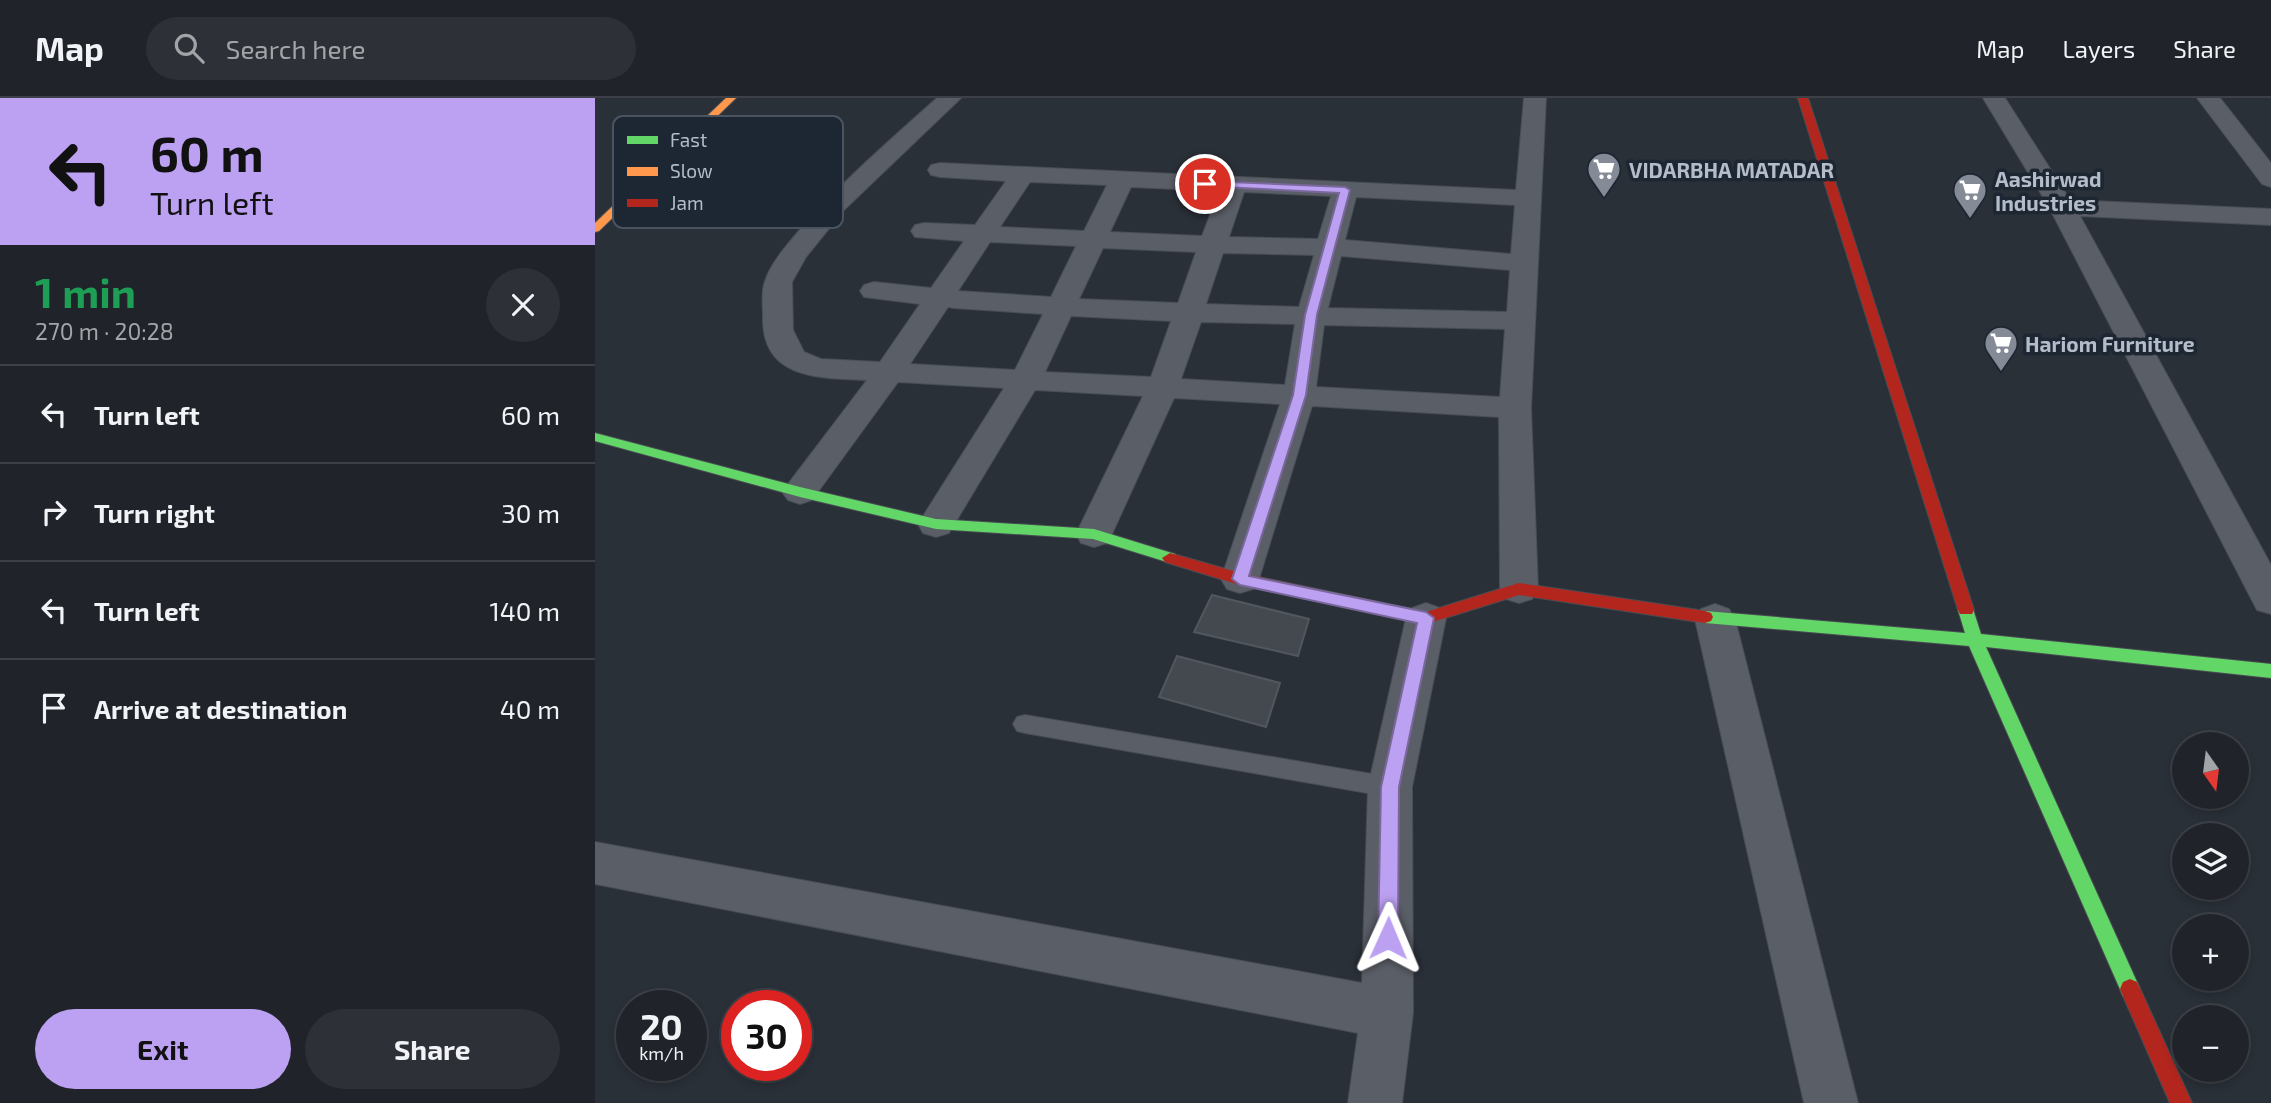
<!DOCTYPE html>
<html lang="en">
<head>
<meta charset="utf-8">
<style>
  body { margin:0; font-family:"Exo 2",sans-serif; background:#2d3036; color:#f1f3f6; height:100vh; display:flex; flex-direction:column; font-size:26px; white-space:nowrap }
  * { box-sizing:border-box; margin:0 }
  p { font-size:23px; color:#a2a4a8 }
  .icon { flex:none; width:38px; height:38px; fill:none; stroke:currentColor; stroke-width:2; stroke-linecap:round; stroke-linejoin:round }
  .map { position:relative; flex:1; overflow:hidden }
  .details { display:flex; flex-direction:column; background:#20242a; width:595px }
  .details>* { flex:none }
  .top-card { background:#bca0f2; color:#111; overflow:hidden }
  .needle { width:46px; rotate:166deg }
  .buttons { position:absolute; left:1577px; top:634px; display:grid; gap:14px }
  .buttons a { display:grid; place-items:center; width:77px; height:77px; border-radius:50%; background:#20242a; box-shadow:0 4px 10px #0003,0 0 0 2px #3d4147; font-size:35px }
  .speed { position:absolute; left:21px; top:892px; display:flex; gap:14px; font-size:35px; font-weight:700; text-align:center }
  .speed>* { display:grid; place-content:center; width:91px; height:91px; border-radius:50%; background:#20242a; box-shadow:0 4px 10px #0003,0 0 0 2px #3d4147; line-height:1 }
  .speed small { font-size:18px; font-weight:400 }
  .speed .limit { border:10px solid #d22; background:#fff; color:#111 }
  .pin { position:absolute; display:grid; place-items:center; width:60px; height:60px; color:#fff; margin:-30px; border:4px solid #fff; border-radius:50%; box-shadow:0 2px 7px #0007 }
  .me { position:absolute; width:77px; margin:-38px; rotate:1deg; stroke-linejoin:round; filter:drop-shadow(0 0 5px #0008) }
  .turn { display:flex; align-items:center; gap:24px; height:147px; padding:0 35px; font-size:32px }
  .turn .icon { width:91px; height:91px; stroke-width:2.5 }
  .turn b { display:block; font-size:49px; line-height:60px }
  .round { display:grid; place-items:center; flex:none; width:74px; height:74px; border-radius:37px; background:#2d3036 }
  .summary { display:flex; align-items:center; justify-content:space-between; height:119px; padding:0 35px }
  h1 { font-size:42px; font-weight:700; line-height:52px; color:#1e9e55 }
  .action { display:flex; gap:14px; margin-top:auto; padding:14px 35px }
  .action a { flex:1; height:80px; border-radius:42px; background:#bca0f2; color:#111; font-size:28px; font-weight:700; line-height:80px; text-align:center }
  .action a+a { background:#2d3036; color:#f1f3f6 }
  ul { padding:0; list-style:none }
  li { display:flex; align-items:center; gap:21px; height:98px; padding:0 35px; border-top:2px solid #3d4147 }
  li div { flex:1 }
  li b { display:block; font-size:26px }
  li em { font-style:normal }
  header { display:flex; align-items:center; gap:42px; box-sizing:border-box; height:98px; padding:0 35px; background:#20242a; border-bottom:2px solid #3d4147 }
  header strong { font-size:33px }
  nav { display:flex; gap:38px; margin-inline-start:auto; font-size:24px }
  .search { width:490px; height:63px; background:#2d3036; display:flex; align-items:center; gap:18px; box-sizing:border-box; padding:0 24px; border-radius:38px; color:#a2a4a8; font-size:26px }
  main { display:flex; flex:1; min-height:0 }
  .map>svg:first-child { display:block }
  .building { fill:#444950; stroke:#52575f; stroke-width:2 }
  .lines { fill:none; stroke-linecap:round; stroke-linejoin:round }
  .lane-casing { stroke:#484c53; stroke-width:2 }
  .street-casing { stroke:#484c53; stroke-width:2 }
  .fast-casing { stroke:#484c53; stroke-width:2 }
  .slow-casing { stroke:#484c53; stroke-width:2 }
  .jam-casing { stroke:#484c53; stroke-width:2 }
  .lane { fill:#5a5e66; fill-rule:evenodd }
  .street { fill:#5a5e66; fill-rule:evenodd }
  .fast { fill:#63d668; fill-rule:evenodd }
  .slow { fill:#ff974d; fill-rule:evenodd }
  .jam { fill:#b3261e; fill-rule:evenodd }
  .route { fill:#bca0f2; stroke:#7a689d; stroke-width:2 }
  .labels { text-anchor:middle; dominant-baseline:central; stroke-width:7; stroke-linejoin:round; paint-order:stroke }
  .far-poi-label { font-size:21px; font-weight:bold; fill:#b4bcc9; stroke:#1d2633; text-anchor:start }
  .key { fill:#1d2633; stroke:#4a5360; stroke-width:2 }
  .key-label { font-size:19px; fill:#b4bcc9 }
</style>
</head>
<body>
<header>
<strong>Map</strong>
<div class="search"><svg class="icon" aria-label="search" viewBox="0 0 24 24"><circle cx="10" cy="10" r="6"/><path d="M15 15l6 6"/></svg>Search here</div>
<nav><a>Map</a><a>Layers</a><a>Share</a></nav>
</header>
<main>
<section class="details">
<div class="top-card">
<div class="turn"><svg class="icon" aria-label="left" viewBox="0 0 24 24"><path d="M17 20v-9H6M10 6l-5 5 5 5"/></svg><div><b>60 m</b>Turn left</div></div>
</div>
<div class="summary"><div><h1>1 min</h1><p>270 m · 20:28</p></div><a class="round"><svg class="icon" aria-label="close" viewBox="0 0 24 24"><path d="M6 6l12 12M18 6L6 18"/></svg></a></div>
<ul>
<li><svg class="icon" aria-label="left" viewBox="0 0 24 24"><path d="M17 20v-9H6M10 6l-5 5 5 5"/></svg><div><b>Turn left</b></div><em>60 m</em></li>
<li><svg class="icon" aria-label="right" viewBox="0 0 24 24"><path d="M7 20v-9h11M14 6l5 5-5 5"/></svg><div><b>Turn right</b></div><em>30 m</em></li>
<li><svg class="icon" aria-label="left" viewBox="0 0 24 24"><path d="M17 20v-9H6M10 6l-5 5 5 5"/></svg><div><b>Turn left</b></div><em>140 m</em></li>
<li><svg class="icon" aria-label="arrive" viewBox="0 0 24 24"><path d="M6 21V4h12l-3 4 3 4H6"/></svg><div><b>Arrive at destination</b></div><em>40 m</em></li>
</ul>
<div class="action"><a>Exit</a><a>Share</a></div>
</section>
<div class="map">
<svg width="1676" height="1005" viewBox="0 0 1676 1005">
  <rect width="100%" height="100%" fill="#2a3038"/>
  <g class="building">
    <path d="M617,497l97,24 -11,37 -104,-24z"/>
    <path d="M582,558l103,27 -14,44 -107,-30z"/>
  </g>
  <g class="lines">
    <defs>
      <path id="lane" d="M430,617l365,62 9,3 3,7 -3,7 -9,3 -365,-64 -8,-2 -4,-7 4,-7z"/>
      <g id="street">
        <path d="M342,0h24l-117,112 -38,47 -14,25 1,48 11,22 17,7 59,3 40,-58 -56,-7 -4,-6 4,-6 10,-3 57,6 33,-47 -49,-4 -4,-6 4,-6 9,-2 51,2 31,-44 -66,-4 -9,-2 -3,-5 3,-5 9,-2 576,27 8,-92h22l-15,310 7,181 -6,10 -13,4 -13,-4 -6,-10 -1,-172 -187,-11 -53,173 -6,10 -13,4 -13,-4 -6,-10 59,-175 -106,-6 -62,136 -5,9 -13,4 -13,-4 -5,-9 67,-138 -108,-6 -86,143 -13,4 -13,-4 -5,-9 86,-136 -106,-6 -86,118 -12,4 -12,-4 -6,-8 6,-8 79,-104c-46,-2 -105,0 -104,-62 0,-11 -2,-27 2,-37 6,-18 21,-35 33,-49 42,-49 91,-91 139,-134zM435,84l77,3 -23,46 -84,-4zM536,89l88,4 -17,45 -92,-4zM649,94l87,4 -13,43 -89,-2zM761,99l159,8 -4,49 -166,-14zM395,144l86,4 -25,51 -93,-6zM508,150l93,4 -18,51 -99,-4zM628,155l91,2 -15,52 -93,-3zM746,158l169,14 -3,42 -179,-4zM353,209l6,1 89,6 -28,56 -105,-6zM476,218l100,5 -20,56 -106,-5zM606,224l94,2 -10,61 -104,-6zM729,227l181,4 -5,68 -184,-10z"/>
        <path d="M1388,0h22l65,102 201,9v16l-191,-9 191,349v49l-14,-4 -208,-403z"/>
        <path d="M1602,0h23l51,65v24l-9,-3z"/>
        <path d="M831,505l14,5 6,10 -34,169 1,226 -11,90h-54l10,-70 -763,-149v-42l767,141 6,-196 38,-169 6,-10z"/>
        <path d="M1120,506l14,5 6,10 123,484h-54l-109,-484 6,-10z"/>
      </g>
      <g id="fast">
        <path d="M0,335l205,54 136,32 158,10 81,25 3,4 -8,5 -77,-24 -157,-10 -136,-32 -205,-56z"/>
        <path d="M1371,506l6,2 9,28 290,30v14l-285,-31 151,335 3,7 -3,7 -7,3 -7,-3 -154,-350 -264,-23 -6,-2 -2,-4 2,-4 6,-2 260,22 -7,-23 2,-4z"/>
      </g>
      <path id="slow" d="M131,0h10l-137,133 -4,1v-9z"/>
      <g id="jam">
        <path d="M1203,0h10l166,512 -2,4h-12l-2,-4z"/>
        <path d="M575,455l70,20 186,39 93,-29 186,28 6,2 2,4 -2,4 -6,2 -186,-28 -93,29 -186,-39 -75,-23 -3,-4z"/>
        <path d="M1535,881l7,3 55,121h-22l-50,-114 3,-7z"/>
      </g>
    </defs>
    <use href="#lane" class="lane-casing"/>
    <use href="#street" class="street-casing"/>
    <use href="#fast" class="fast-casing"/>
    <use href="#slow" class="slow-casing"/>
    <use href="#jam" class="jam-casing"/>
    <use href="#lane" class="lane"/>
    <use href="#street" class="street"/>
    <use href="#fast" class="fast"/>
    <use href="#slow" class="slow"/>
    <use href="#jam" class="jam"/>
  </g>
  <path class="route" d="M610,83l140,6 5,3 -33,125 -11,80 -57,181 177,36 8,6 -35,169 -1,151 -3,6 -7,3 -7,-3 -3,-6 3,-151 36,-164 -177,-38 -8,-6 61,-184 12,-80 34,-122 -137,-7v-4z"/>
  <defs>
    <symbol id="supermarket-pin" viewBox="-11 -11 22 30"><path d="M0 17L-7.5 6A9.5 9.5 0 1 1 7.5 6Z" fill="#848b96" stroke="#1d2633"/><path d="M-6-5.5h2.5l.6 2H6L4.5 2H-2.5L-4.4-4H-6ZM-1.5 3.2a1.3 1.3 0 1 0 .1 0ZM3 3.2a1.3 1.3 0 1 0 .1 0Z" fill="#fff"/></symbol>
  </defs>
  <g fill-rule="evenodd">
    <use href="#supermarket-pin" x="990" y="52" width="38" height="52"/>
    <use href="#supermarket-pin" x="1356" y="73" width="38" height="52"/>
    <use href="#supermarket-pin" x="1387" y="226" width="38" height="52"/>
  </g>
  <g class="labels">
    <g class="far-poi-label">
      <text x="1034" y="71">VIDARBHA MATADAR</text>
      <text x="1400" y="80">Aashirwad<tspan x="1400" dy="24">Industries</tspan></text>
      <text x="1430" y="245">Hariom Furniture</text>
    </g>
  </g>
  <rect x="18" y="18" width="230" height="112" rx="10" class="key"/>
  <rect x="32" y="38" width="31" height="8" fill="#63d668"/>
  <rect x="32" y="69" width="31" height="9" fill="#ff974d"/>
  <rect x="32" y="101" width="31" height="8" fill="#b3261e"/>
  <g class="key-label">
    <text x="75" y="49">Fast</text>
    <text x="75" y="80">Slow</text>
    <text x="75" y="112">Jam</text>
  </g>
</svg>
<div class="buttons">
<a><svg class="needle" viewBox="-14 -14 28 28"><path d="M0-13l5 13h-10z" fill="#e53935"/><path d="M0 13l5-13h-10z" fill="#a2a4a8"/></svg></a>
<a><svg class="icon" aria-label="layers" viewBox="0 0 24 24"><path d="M12 4l9 5-9 5-9-5zM3 14l9 5 9-5"/></svg></a>
<a>+</a>
<a>−</a>
</div>
<div class="speed"><div>20<small>km/h</small></div><div class="limit">30</div></div>
<div class="pin" style="left:610px;top:86px;background:#d93025"><svg class="icon" aria-label="arrive" viewBox="0 0 24 24"><path d="M6 21V4h12l-3 4 3 4H6"/></svg></div>
<svg class="me" style="left:793px;top:840px" viewBox="-20 -20 40 40"><path d="M0-17L14 15 0 8-14 15z" fill="#bca0f2" stroke="#fff" stroke-width="4"/></svg>
</div>
</main>
</body>
</html>
